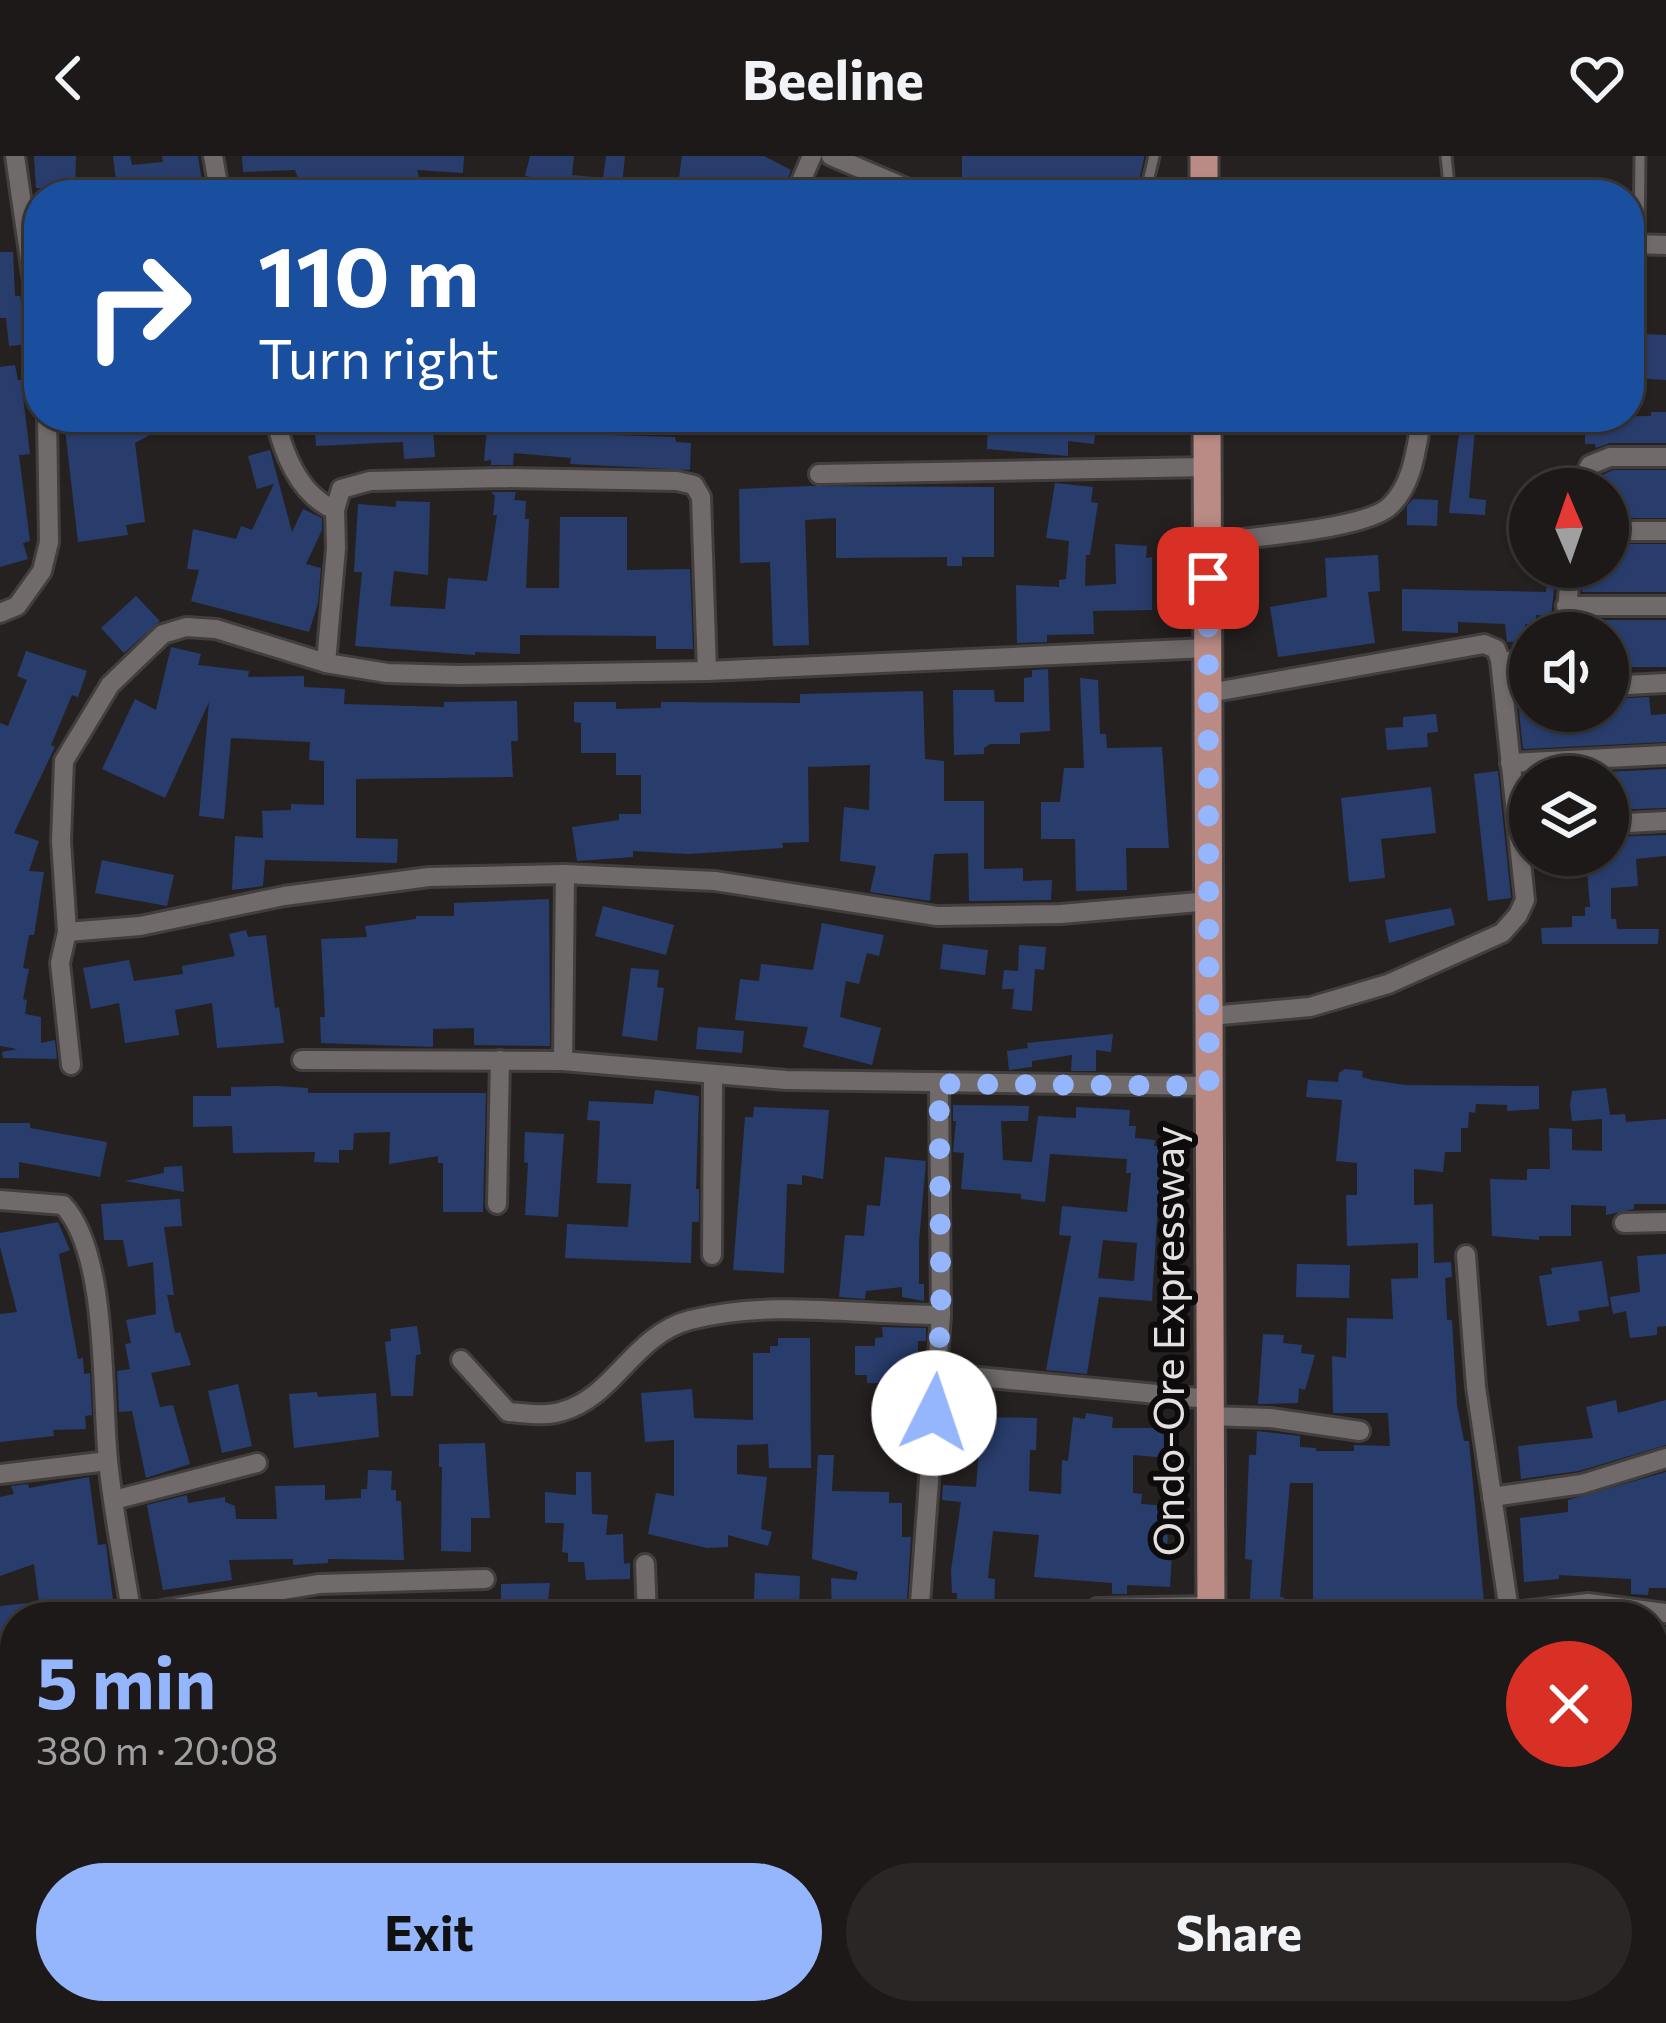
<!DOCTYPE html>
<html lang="en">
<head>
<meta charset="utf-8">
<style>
  body { margin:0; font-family:Commissioner,sans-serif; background:#292625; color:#f1f3f6; height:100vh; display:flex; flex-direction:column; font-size:45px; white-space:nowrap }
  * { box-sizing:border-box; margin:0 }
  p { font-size:39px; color:#a0a0a2 }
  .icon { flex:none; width:66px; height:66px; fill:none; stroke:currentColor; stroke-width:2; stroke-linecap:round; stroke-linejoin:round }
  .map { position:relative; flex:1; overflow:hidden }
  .sheet { position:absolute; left:0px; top:1446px; width:1668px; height:423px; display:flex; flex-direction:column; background:#1c1918; border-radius:48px 48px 0 0; box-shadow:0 3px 9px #0004,0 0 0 3px #3a3837 }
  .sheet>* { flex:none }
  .guide { position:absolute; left:24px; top:24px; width:1620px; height:252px; border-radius:48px; box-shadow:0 3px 9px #0004,0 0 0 3px #3a3837; background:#1a4fa0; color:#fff; overflow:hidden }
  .needle { width:78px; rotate:358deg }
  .tools { position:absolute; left:1509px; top:312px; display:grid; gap:24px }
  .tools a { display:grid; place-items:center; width:120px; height:120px; border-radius:50%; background:#1c1918; box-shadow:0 3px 9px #0004,0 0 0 3px #3a3837; font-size:60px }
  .pin { position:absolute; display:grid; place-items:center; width:102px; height:102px; color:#fff; margin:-51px; border-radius:24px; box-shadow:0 6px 18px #0006 }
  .me { position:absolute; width:132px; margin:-66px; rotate:4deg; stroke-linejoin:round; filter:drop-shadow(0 0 9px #0008) }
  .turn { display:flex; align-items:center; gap:42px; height:252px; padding:0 36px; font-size:54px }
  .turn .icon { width:156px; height:156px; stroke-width:2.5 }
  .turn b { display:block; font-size:84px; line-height:102px }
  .round { display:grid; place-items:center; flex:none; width:126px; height:126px; border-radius:63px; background:#292625 }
  .overview { display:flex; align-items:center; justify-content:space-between; height:204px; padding:0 36px }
  h1 { font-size:72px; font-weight:700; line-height:90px; color:#95b6fd }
  .action { display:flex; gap:24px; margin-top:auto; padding:24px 36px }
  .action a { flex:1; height:138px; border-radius:72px; background:#95b6fd; color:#111; font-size:48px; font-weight:700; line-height:138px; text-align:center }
  .action a+a { background:#292625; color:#f1f3f6 }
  header { display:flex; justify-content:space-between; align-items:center; height:156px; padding:0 36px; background:#1c1918; font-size:54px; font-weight:700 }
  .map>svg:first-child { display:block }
  .building { fill:#293d6d; fill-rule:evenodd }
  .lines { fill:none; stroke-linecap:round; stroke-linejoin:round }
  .lane-casing { stroke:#413e3d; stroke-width:15 }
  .street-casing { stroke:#413e3d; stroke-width:24 }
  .secondary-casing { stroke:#413e3d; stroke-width:30 }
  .primary-casing { stroke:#413e3d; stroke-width:33 }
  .lane { stroke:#706b6a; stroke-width:9 }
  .street { stroke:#706b6a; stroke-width:18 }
  .secondary { stroke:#957b77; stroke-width:24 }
  .primary { stroke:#ba8b84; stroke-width:27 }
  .route { stroke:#95b6fd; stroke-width:21; stroke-dasharray:0 37.8 }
  .labels { text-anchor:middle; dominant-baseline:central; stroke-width:12; stroke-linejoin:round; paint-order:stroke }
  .street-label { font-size:42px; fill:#e3e0df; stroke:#0d0b0b }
</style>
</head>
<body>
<header><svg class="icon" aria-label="back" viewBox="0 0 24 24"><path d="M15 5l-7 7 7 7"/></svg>Beeline<svg class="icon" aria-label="heart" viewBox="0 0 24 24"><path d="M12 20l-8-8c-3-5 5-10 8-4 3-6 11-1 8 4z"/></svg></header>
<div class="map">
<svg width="1666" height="1867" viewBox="0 0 1666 1867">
  <rect width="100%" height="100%" fill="#252120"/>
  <g class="building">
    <path d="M34,0h42l-1,34 -39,-2z"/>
    <path d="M113,0h17l2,9 31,-3 -1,-6h36l6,39h-70v-7l-17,2z"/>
    <path d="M242,0h222l-1,17 -46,-3 7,25h-120l-9,-25 -52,2z"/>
    <path d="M530,0h44l-2,19 31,3 3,-22h19l-4,39h-75l2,-15 -23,-4z"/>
    <path d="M682,0h82l27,14 -9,25h-40l-30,-15 -1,10 -33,-5z"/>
    <path d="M962,0h182v2l-6,28 -46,1 -2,8 -78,-5v-8h-50z"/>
    <path d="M0,96h13l2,44h5l9,48 -20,2 -3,-28h-6z"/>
    <path d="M1639,178l27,1v45l-30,-2z"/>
    <path d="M15,209l3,15h3l9,74 -11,1 11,86 -7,2 5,16 -28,8v-200z"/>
    <path d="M1651,256h15v31h-56l-14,5 -1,-4h-10v-27l66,-1z"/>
    <path d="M91,261h91l-47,26 10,79 -19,3 2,10 -50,7 -14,-122z"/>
    <path d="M314,261h118l3,40 -31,2 -1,-17 -87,4z"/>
    <path d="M488,261h126l-2,18 63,2 1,5 15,1 -1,27 -120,-6 1,-6 -57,-5 -1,12h-22v-5l-7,1z"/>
    <path d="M988,261h109l-3,27 -26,-3v15l-81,-7z"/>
    <path d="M1461,261h15l-7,81 17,2 -1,15 -36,-2z"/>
    <path d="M270,294l22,82 11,-23 19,9v12l-16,34 15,4 -3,35 -9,29 -118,-31 8,-31 -12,-1 6,-40 43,10 5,-13 11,4 22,-46 -17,5 -9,-33z"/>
    <path d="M1613,314h53v48h-58v-29h-12v-6l4,-7z"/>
    <path d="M1055,327l38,4 -2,15 7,1 -8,52h-4l-1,31 31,-2 -1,-40 32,2 -1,12 6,-1v53l-59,1 1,23 -47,1v7l-30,1 -1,-58 43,2v-7l7,-1 3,-38 -23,-3z"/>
    <path d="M810,330l184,1v70h-32v9h-15v-9l-111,1v-40l-31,2 4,125 -36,1 -3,-84 -30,1 -1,-74z"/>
    <path d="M491,336h25l-2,8 12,1 -1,18h4l-3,69h33l1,-71h67v53l63,-1 3,80h-37v-13l-136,-1v19l-45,-2v3l-120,-9 7,-74h-8l4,-68 38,3v-6l34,1 -2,73 -34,-4 -4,35 55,3 3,-31 39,3 10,-66h-4l2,-19z"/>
    <path d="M1413,343l25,1 -1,26 -30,-1v-19z"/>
    <path d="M1608,388h58v48h-84l1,-25h25z"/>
    <path d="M1378,399l2,36 -12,1 7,51 -97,14 -8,-50 57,-10 -2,-39z"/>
    <path d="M1548,416h8l-5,44 -15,-1v10l-11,-1 2,17 -20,1 -2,-18 -47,-2v11l-56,-2v-42l144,3z"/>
    <path d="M136,440l24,25 -36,32 -23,-25z"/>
    <path d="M1583,464h83v47h-58v-34h-25z"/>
    <path d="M171,491l30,7 -3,11 51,6 -1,6 56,-1v11l41,2 -1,15 100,3v-5l73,-1 1,40h-7l2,36 -157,2v59l42,1 -1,24 -132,-3 -2,26 -31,4 3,-54 28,2 -1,-27 29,-1v-6l33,1v-44l-15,-1 1,-18 -79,-4 -7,81 -25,-3 10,-114 -44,96 -63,-29 33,-70 21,11z"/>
    <path d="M26,495l61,20 -9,26 -6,-2 -21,50 4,2 -41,86 25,8 -10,30 15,1 -10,63h-5l-6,33 6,1 -6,30 4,1 -2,14 16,3v26l14,-3 2,19 -54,-1 -1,-6 15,-3 -17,-3v-323l8,3 19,-46 -10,-4z"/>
    <path d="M1048,513l2,62 -30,2v11h-30l-6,4v6l-30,1 -1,-65h41l1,12h29v-24l8,-1v-7z"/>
    <path d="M1080,522l18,2 2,54h6l1,14 55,-1 7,101h-43l1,42 -51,1 -1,-52h-34v-37h19l4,-34h20z"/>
    <path d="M923,535l2,68 19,2v40h40v68l39,-1v13l29,-1 -1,20 -82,1 -1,-48 -34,1 -4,47 -60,-9 6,-26 -36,-5 4,-54 25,3 1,-45 -62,2 1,75 -27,1 1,5 -95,6 -55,-3v6l-56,4 -5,-34 47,-7v-6h22v-39h-25v-22h-35v-30l-7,-1v-20h42v7l45,-1v-6l139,1v-9z"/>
    <path d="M1649,541l2,18 15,-1v28l-143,7 -4,-38h89v-12z"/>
    <path d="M1436,558l2,18 -11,1 1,14 -41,3 -2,-22 18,-1v-10z"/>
    <path d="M1666,613v39l-58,2v-33h-78v41l-4,-42z"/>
    <path d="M1498,615l13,127 -23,3 -14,-127z"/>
    <path d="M1431,631l5,46 -55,6 4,39 -36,4 -8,-84z"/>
    <path d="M1666,679v21l-30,3 2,27 -27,2v31h5l1,10h42l-1,15h-116l-1,-16 31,-1v-11h13v-9h5l-4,-52h22v-18z"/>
    <path d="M102,704l72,15 -7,31 -72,-13z"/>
    <path d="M549,743l1,147 -76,-1v-17l-41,1v18l-112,-4 -1,-26h5l-4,-78 46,-2 -2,-11 51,-7v-3h38v-13z"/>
    <path d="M603,750l71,19 -8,30 -71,-19z"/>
    <path d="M1451,752l4,17 -66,18 -4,-23z"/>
    <path d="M822,767l62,12 -5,21 -12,-3 -8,31 -13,-3 -6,36 41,11 -9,37 -69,-18 5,-20 -73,-7 5,-41 19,2 2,-17 52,6z"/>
    <path d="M246,774l2,7 18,-2 9,73 4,-1 5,36 -67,5 -5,-45 -37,7 4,25 -54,8 -6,-40 -28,6 -8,-41 46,-8 5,21 49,-7 -1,-8 53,-10 -6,-22z"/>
    <path d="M943,788l45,6 -3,25 -45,-6z"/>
    <path d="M1019,789l27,2 -2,23 -9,-1 -3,42 -20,-2 2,-20h-12l2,-19 14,1z"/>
    <path d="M631,812l28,2 -2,17 7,1 -7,53 -35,-5z"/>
    <path d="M698,871l46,4 -2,22 -46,-4z"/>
    <path d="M1113,878l-2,18 -15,-2v21h-25l1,-16 -40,6v6l-23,3 -2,-19 21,-3 -1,-5z"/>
    <path d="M1345,913l18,2 -1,6 10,3 33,5 134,1v23l-32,2v-6l-31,-1 -1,9 -6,-1 -1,16h-7v24h-16l-2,20 -29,-3v36l19,-1 1,59 17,-1 1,15 -7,1 2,42h5l5,85 7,36h5l15,161 -20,7 -29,3v5h-122v-134h-23l-10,114h4l-1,20h-34l3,-57 -7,-1 4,-104h7l1,-24 43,5v11l16,1v3h38v-6l36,1 -2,-33h-55l-1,-57 14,2 1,-40 46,1 -2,-40 27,-1v-35l-71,3 -1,-51h11v-32l-21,-2 6,-61 -36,-3 2,-17 30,2 1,-9z"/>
    <path d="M276,930l32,2v5h178l-3,119h-40v-49h-5v-7l-49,8 1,-32 -36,1 -1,17h-14v13l-25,-1 1,-10 -82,1 -1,-27 -39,1v-31h38v-9z"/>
    <path d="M1606,932l4,27 15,-1 1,8 40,-3v85h-32v5l-28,6v-9l-35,-1v31h-32v4l-47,-4 -2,-57 37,1v-11h23l-1,-41 23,1v21l30,1v-32l-30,2 -2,-16 2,-14z"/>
    <path d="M655,934l44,6 -3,93h3v33h-7l-1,41 -126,-5 2,-34 61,3 3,-43 -34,-1 3,-62 -13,-1 2,-19 64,3z"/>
    <path d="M953,949l76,1 -1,15h-27l2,39 29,2 6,-46 38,2v-11l54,3 -1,16h7l-1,12 20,2 -1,6h9l-1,22 13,1 -1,18 -15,-1 -7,115 -53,-4 -12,77 -41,-4 25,-134 -12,-1 3,-29 65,6 4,-39h-5l1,-14 -77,-5 -5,48 -24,-3v-5l-60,-5 3,-36 -11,-1 3,-31h-3zM1103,1084l34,3 -3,38 -36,-3z"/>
    <path d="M754,951l75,3 -6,69 -21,-4v10l-15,-1 -3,89 -51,-3 12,-153h8z"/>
    <path d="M0,967h30v5l77,14 -7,35 -81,-15v16h-19z"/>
    <path d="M525,976l39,2 -6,83 -33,-2 3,-52 -4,-1z"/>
    <path d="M885,1001l41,4 -7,81v42h5v17l-22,-4v-10l-36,4 -1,8 -26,-2 6,-62 19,1 3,-31 13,1z"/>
    <path d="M182,1010l2,26 -59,-11 39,-8v-6z"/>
    <path d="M180,1043l2,27 -18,1 10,68h-7l8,38 5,-1 11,33 -40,8 9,34 13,-2 17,59 -44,14 -14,-67 -13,1 -2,-41 13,-2 -5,-25 6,-1 -5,-23 30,-6 -3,-52 -25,5 -5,-27h-19l-3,-36z"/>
    <path d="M58,1066l12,28 -11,4 19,105 5,-1 1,16 6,-1 2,42 -7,1 1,13 -33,1 1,6 -54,6v-128l17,-2 -17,-65v-14z"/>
    <path d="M1666,1098v72l-9,1v8l-27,3 -4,-27 -13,3 -3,-17 30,-5 -3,-36z"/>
    <path d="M1602,1105l7,45 -31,5 2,10 -33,5 -8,-50 13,-2 -1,-6z"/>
    <path d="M1297,1108l53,1 -1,33 -53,-1z"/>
    <path d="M417,1170l4,28 -5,1 -3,41h-22l-6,-54 6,-1 -1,-12z"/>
    <path d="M882,1171l44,1v13h-8v43l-51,-1v-8h-12v-29h20v-8l8,-1z"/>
    <path d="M1263,1178l21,1 -1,8 19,2 -1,8 14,2 -10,35 -6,-2 -1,15 -40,1z"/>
    <path d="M778,1182h32l1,130h-42l-1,-24 -31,1v29l30,3 -6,52 11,3 -4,14 -40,-11v12l-21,1 -59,-14 8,-41 18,3v-56l-29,2 -4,-49 51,-4 2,29 59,2v-67h17v-7h8z"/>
    <path d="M238,1228l14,62 -30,7 -14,-62z"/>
    <path d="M317,1236l1,5 58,-4 3,44 -85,11 -5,-54z"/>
    <path d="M1616,1244l2,13 48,-13v45l-87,26 -58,8 -3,-33 75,-8 -7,-31z"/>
    <path d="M1086,1257l27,4 -1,11h41l3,-13 21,6 -9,37 -35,-3v38l9,1 -1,10 28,2 -2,46h5l-2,35 -43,-2v9h-15v-11l-78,-6 5,-42 -46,-4 -5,47 7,1 -1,38h-38l1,-24h-5l-1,-23 10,-68 -19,-2 1,-15 33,2 3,-37h6l1,-33 51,1 -1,32h-6l-1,41 32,3 1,-34 6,1 5,-44 12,2z"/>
    <path d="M485,1287l5,75h-19v34l-30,-1 1,-84h-3v-23z"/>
    <path d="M818,1299h16l-2,36 57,1v11h13v34h9l-5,79 -74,1 -1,-39 25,2 2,-8 -46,-13z"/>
    <path d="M368,1314l24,1 -1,19h5v11h5l3,59 -76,-1v4l-35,2v-6l-64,1 3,20 -69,10 -16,-85 40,-10 1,8 37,-6v5l10,4 1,13h41l-2,-33 50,-1v15l36,-2v-9h6z"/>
    <path d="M576,1316h15l1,42 16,1 -2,20 17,-1 1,30 6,-1v16l-44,1 -2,-18h-16v-9l-6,-1 2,-29h-19v-31l31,3z"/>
    <path d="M1666,1316v116h-17l-1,7 -17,-1v-15l-72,-4v4l-35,3 -4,-64 48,-6v-12z"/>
    <path d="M89,1321l9,68 8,-1 9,73h-100v27l-15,2v-40l39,-4 -5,-38 -34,12v-79l14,-3 -3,-8 17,-2 1,4z"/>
    <path d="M755,1417l45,3 -1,37 -16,-1 1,-10 -30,-2z"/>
    <path d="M550,1427l-4,34h-45v-33z"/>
    <path d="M15,1566v61l-15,3v-63z"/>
    <path d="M15,1781v86h-15v-84z"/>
  </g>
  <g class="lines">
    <defs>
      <g id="lane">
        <path d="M1154,0l-7,30 15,9"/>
        <path d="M1446,0l4,39"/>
        <path d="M1639,88l1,-88"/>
      </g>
      <g id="street">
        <path d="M15,0l24,166"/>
        <path d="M213,0l7,39"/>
        <path d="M831,0l92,39"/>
        <path d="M795,39l17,-39"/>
        <path d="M1629,88l37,1"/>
        <path d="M275,261c8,36 24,78 60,93"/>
        <path d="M819,318l388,-7"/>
        <path d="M1578,333l12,-24 20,-8h56"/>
        <path d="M1608,375h58"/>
        <path d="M1208,387c37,-6 160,-13 183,-38 23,-23 25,-58 31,-88"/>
        <path d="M1566,450h100"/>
        <path d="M0,457l17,-7 25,-35 7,-29 -2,-125"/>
        <path d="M1566,477l4,-66"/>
        <path d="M1500,504l30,5"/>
        <path d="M326,507l10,-115 -1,-38 6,-21 29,-8 132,-3 175,3 17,4 7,12 6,174"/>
        <path d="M1608,530l58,-3"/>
        <path d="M1209,537l275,-49 12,5 4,11 25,240 -7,15 -16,18 -114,51 -78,23 -100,9"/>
        <path d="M1510,607l156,-8"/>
        <path d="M1608,668l58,-3"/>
        <path d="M67,776l73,-6 144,-30 145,-19 136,-3 150,7 222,35 124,-2 149,-13"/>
        <path d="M302,904l261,1 223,19 423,6"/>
        <path d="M563,905l2,-187"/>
        <path d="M71,909l-11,-102 7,-31 -6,-91 3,-80 46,-76 53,-51 23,-7 30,2 110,34 61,10 71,2 249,-4 500,-23"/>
        <path d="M0,1044l63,5c46,49 38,188 45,255 5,52 16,105 24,157"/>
        <path d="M497,1048l3,-144"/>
        <path d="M1624,1067l42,-1"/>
        <path d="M712,1099l1,-180"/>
        <path d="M1466,1099l10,132 33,224"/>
        <path d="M461,1204l47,52c17,1 38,5 55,-1 51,-14 70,-76 127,-91 81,-21 168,-5 251,-5"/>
        <path d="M937,1217l272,26"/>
        <path d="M1209,1260l61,2 90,13"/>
        <path d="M0,1318l108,-13"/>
        <path d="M1492,1341l90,-13 84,-26"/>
        <path d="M114,1344l143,-37"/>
        <path d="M645,1408l2,53"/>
        <path d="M1097,1452l112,-2"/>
        <path d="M132,1459l187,-31 166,-5"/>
        <path d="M919,1461l22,-302 -2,-230"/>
        <path d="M1475,1461l113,-14 78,10"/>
        <path d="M0,1526l15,-4"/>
        <path d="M1653,1661l13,1"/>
        <path d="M0,1747l15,-5"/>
        <path d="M652,1854l4,13"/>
        <path d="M314,1867l21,-13"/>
        <path d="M513,1867v-13"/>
      </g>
      <g id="secondary">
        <path d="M1653,1847l13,-2"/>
        <path d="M1530,1867l79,-13"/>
      </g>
      <g id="primary">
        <path d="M1204,39v-39"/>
        <path d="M1207,261l4,1200"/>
        <path d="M1210,1854v13"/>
      </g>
    </defs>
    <use href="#lane" class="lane-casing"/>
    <use href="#street" class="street-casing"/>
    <use href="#secondary" class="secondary-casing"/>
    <use href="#primary" class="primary-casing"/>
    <use href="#lane" class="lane"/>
    <use href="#street" class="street"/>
    <use href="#secondary" class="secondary"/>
    <use href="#primary" class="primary"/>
  </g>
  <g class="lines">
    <path class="route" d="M934,1257l7,-97 -2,-232 270,2 -1,-508"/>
  </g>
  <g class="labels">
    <g class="street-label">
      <text transform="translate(1167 1185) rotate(-90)">Ondo-Ore Expressway</text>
    </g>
  </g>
</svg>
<div class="tools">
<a><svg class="needle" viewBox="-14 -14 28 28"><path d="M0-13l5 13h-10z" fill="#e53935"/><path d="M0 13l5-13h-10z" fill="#a0a0a2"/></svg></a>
<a><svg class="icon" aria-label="sound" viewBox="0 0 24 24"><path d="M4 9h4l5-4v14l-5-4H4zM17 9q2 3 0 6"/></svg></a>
<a><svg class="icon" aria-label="layers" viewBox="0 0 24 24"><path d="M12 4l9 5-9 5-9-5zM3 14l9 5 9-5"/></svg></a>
</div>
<div class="pin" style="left:1208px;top:422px;background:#d93025"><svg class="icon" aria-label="arrive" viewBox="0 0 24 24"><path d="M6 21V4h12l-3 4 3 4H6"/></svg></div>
<svg class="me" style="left:934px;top:1257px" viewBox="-20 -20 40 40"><circle r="19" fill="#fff"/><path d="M0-13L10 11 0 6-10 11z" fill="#95b6fd"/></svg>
<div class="guide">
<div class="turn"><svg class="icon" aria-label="right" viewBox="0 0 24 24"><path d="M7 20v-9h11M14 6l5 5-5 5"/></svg><div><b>110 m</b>Turn right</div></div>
</div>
<section class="sheet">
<div class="overview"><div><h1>5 min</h1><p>380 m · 20:08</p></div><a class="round" style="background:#d93025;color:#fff"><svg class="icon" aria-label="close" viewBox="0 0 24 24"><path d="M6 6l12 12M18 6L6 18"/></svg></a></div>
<div class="action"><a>Exit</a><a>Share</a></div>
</section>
</div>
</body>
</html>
